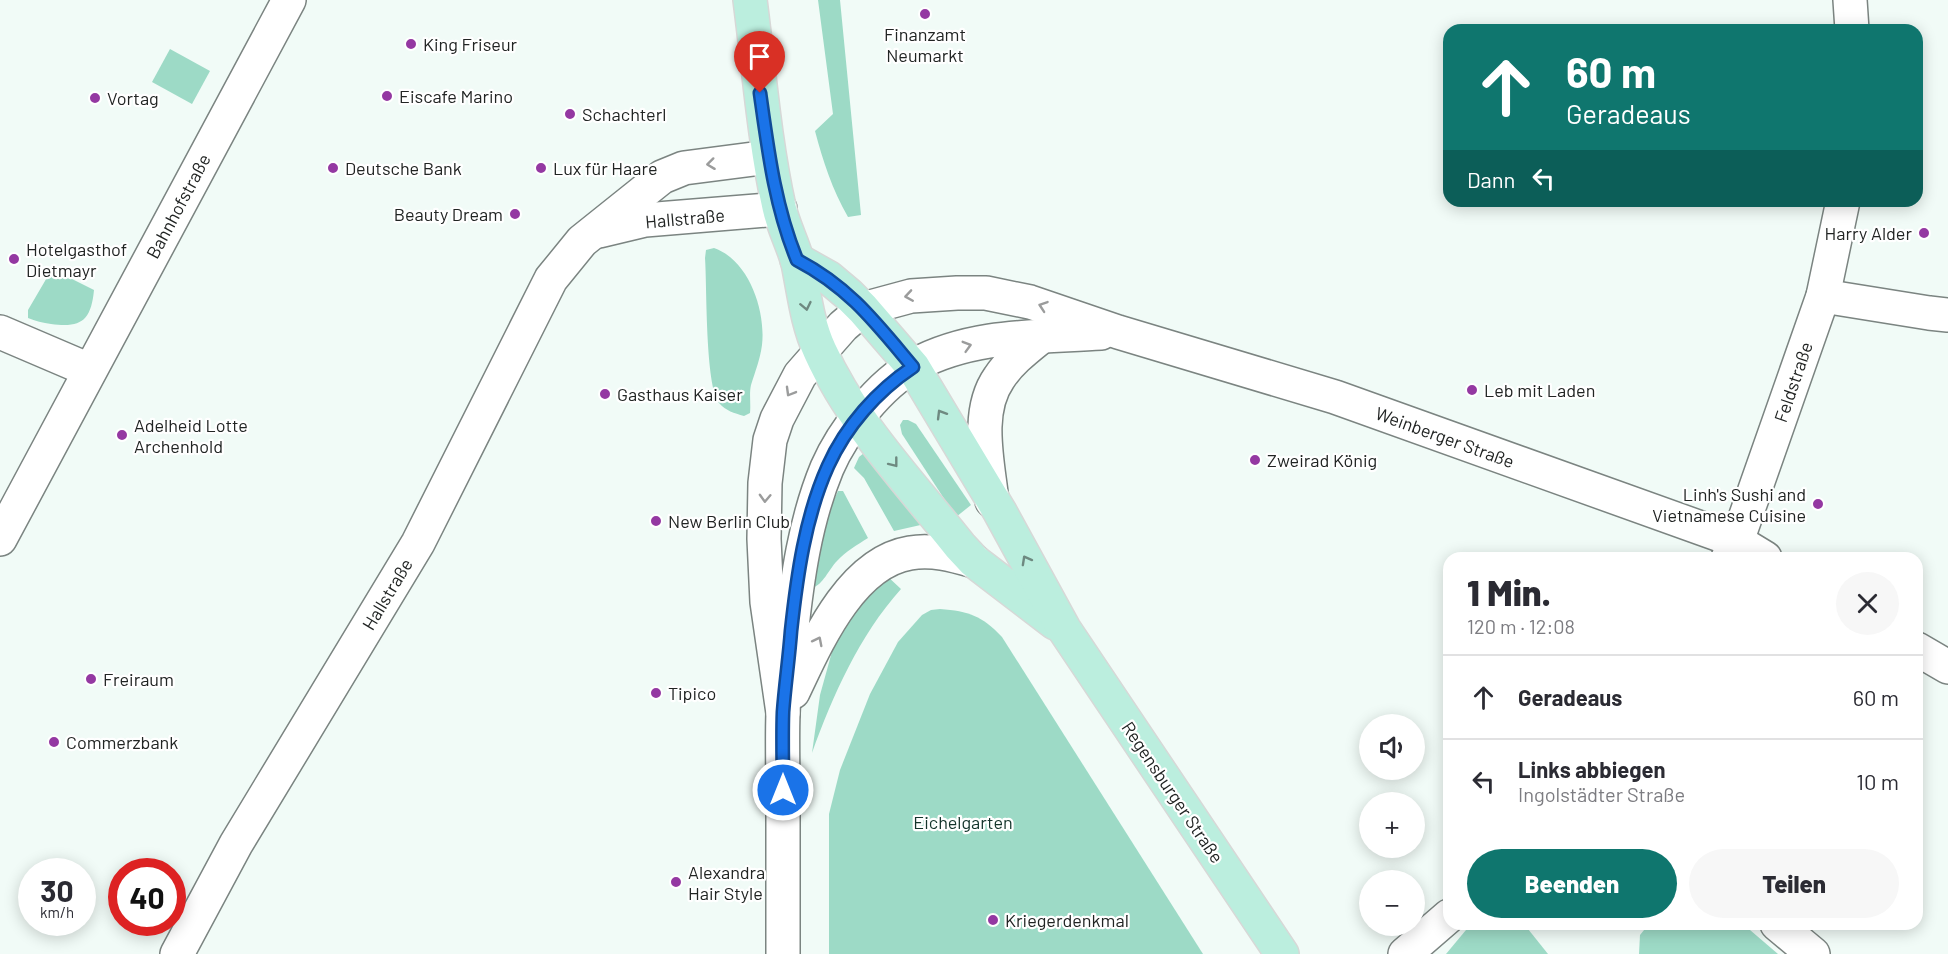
<!DOCTYPE html>
<html lang="de">
<head>
<meta charset="utf-8">
<style>
  body { margin:0; font-family:Barlow,sans-serif; background:#f7f7f7; color:#2b2b33; height:100vh; display:flex; flex-direction:column; font-size:22px; white-space:nowrap }
  * { box-sizing:border-box; margin:0 }
  p { font-size:20px; color:#7c7c81 }
  .icon { flex:none; width:33px; height:33px; fill:none; stroke:currentColor; stroke-width:2; stroke-linecap:round; stroke-linejoin:round }
  .map { position:relative; flex:1; overflow:hidden }
  .details { position:absolute; left:1443px; top:552px; width:480px; height:378px; display:flex; flex-direction:column; background:#fff; border-radius:18px; box-shadow:0 3px 15px #0003 }
  .details>* { flex:none }
  .top-card { position:absolute; left:1443px; top:24px; width:480px; height:183px; border-radius:18px; box-shadow:0 3px 15px #0003; background:#0f766e; color:#fff; overflow:hidden }
  .fabs { position:absolute; left:1359px; top:714px; display:grid; gap:12px }
  .fabs a { display:grid; place-items:center; width:66px; height:66px; border-radius:50%; background:#fff; box-shadow:0 3px 15px #0003; font-size:30px }
  .speed { position:absolute; left:18px; top:858px; display:flex; gap:12px; font-size:30px; font-weight:700; text-align:center }
  .speed>* { display:grid; place-content:center; width:78px; height:78px; border-radius:50%; background:#fff; box-shadow:0 3px 15px #0003; line-height:1 }
  .speed small { font-size:15px; font-weight:400 }
  .speed .limit { border:9px solid #d22; background:#fff; color:#111 }
  .pin { position:absolute; display:grid; place-items:center; width:51px; height:51px; color:#fff; margin:-62px -26px; border-radius:50% 50% 50% 0; rotate:-45deg; box-shadow:0 0 6px #0007 }
  .pin .icon { rotate:45deg }
  .me { position:absolute; width:66px; margin:-33px; rotate:0deg; stroke-linejoin:round; filter:drop-shadow(0 0 4px #0008) }
  .turn { display:flex; align-items:center; gap:21px; height:126px; padding:0 24px; font-size:27px }
  .turn .icon { width:78px; height:78px; stroke-width:2.5 }
  .turn b { display:block; font-size:42px; line-height:51px }
  .then { display:flex; align-items:center; height:57px; padding:0 24px; background:#0003; gap:12px; font-size:22px }
  .round { display:grid; place-items:center; flex:none; width:63px; height:63px; border-radius:32px; background:#f7f7f7 }
  .overview { display:flex; align-items:center; justify-content:space-between; height:102px; padding:0 24px }
  h1 { font-size:36px; font-weight:800; line-height:45px }
  .button { display:flex; gap:12px; margin-top:auto; padding:12px 24px }
  .button a { flex:1; height:69px; border-radius:36px; background:#0f766e; color:#fff; font-size:24px; font-weight:800; line-height:69px; text-align:center }
  .button a+a { background:#f7f7f7; color:#2b2b33 }
  ul { padding:0; list-style:none }
  li { display:flex; align-items:center; gap:18px; height:84px; padding:0 24px; border-top:2px solid #e1e1e2 }
  li div { flex:1 }
  li b { display:block; font-size:22px }
  li em { font-style:normal }
  .map>svg:first-child { display:block }
  .green { fill:#9ddac6 }
  .lines { fill:none; stroke-linecap:round; stroke-linejoin:round }
  .minor-casing { stroke:#7b8481; stroke-width:36 }
  .major-casing { stroke:#d7d8d7; stroke-width:36 }
  .minor { stroke:#fff; stroke-width:33 }
  .major { stroke:#bbeede; stroke-width:33 }
  .oneway { stroke:#9b9c9c }
  .oneway2 { stroke:#6e8980 }
  .route-casing { stroke:#114b97; stroke-width:15 }
  .route { stroke:#1a73e8; stroke-width:10 }
  .poi-dot { fill:#9438a2; stroke:#fff; stroke-width:2 }
  .labels { text-anchor:middle; dominant-baseline:central; stroke-width:4.5; stroke-linejoin:round; paint-order:stroke }
  .poi-label { font-size:18px; fill:#212423; stroke:#fff; text-anchor:start }
  .street-label { font-size:18px; fill:#212423; stroke:#fff }
  .park-label { font-size:18px; fill:#13342b; stroke:#fff }
</style>
</head>
<body>
<div class="map">
<svg width="1948" height="954" viewBox="0 0 1948 954">
  <rect width="100%" height="100%" fill="#f1fbf7"/>
  <g class="green">
    <path d="M818,0h22l21,215 -13,2c-16,-28 -25,-56 -33,-86l18,-17z"/>
    <path d="M170,49l40,22 -18,33 -40,-22z"/>
    <path d="M714,248c35,12 52,63 48,97 -2,15 -7,27 -11,40 -2,9 0,19 -1,28l-6,3c-10,-3 -18,-5 -25,-13 -14,-18 -12,-118 -14,-145l1,-8z"/>
    <path d="M52,269l42,21c-3,31 -13,38 -43,34 -8,-1 -16,-3 -23,-6v-8z"/>
    <path d="M903,420h5l8,4 55,81 -15,12 -54,-83 -2,-9z"/>
    <path d="M864,453l61,71 -31,7 -30,-53 -10,-10 5,-11z"/>
    <path d="M838,491h5l25,47c-11,7 -22,13 -31,23 -8,8 -14,24 -25,27v-39z"/>
    <path d="M886,575l15,14c-42,47 -68,106 -89,164l8,-58 13,-47 20,-39z"/>
    <path d="M940,609c29,2 42,7 62,28l201,317h-374v-140l11,-44 30,-76 28,-52 24,-27 9,-5z"/>
    <path d="M1471,924h53l24,30h-102z"/>
    <path d="M1649,924h94l35,30h-139l1,-19z"/>
  </g>
  <g class="lines">
    <defs>
      <g id="minor">
        <path d="M1850,0l2,30"/>
        <path d="M599,231l46,-11 135,-11"/>
        <path d="M1823,296l106,17 19,2"/>
        <path d="M0,332l89,38"/>
        <path d="M992,501c-4,-38 -17,-89 7,-123 11,-17 27,-29 43,-42"/>
        <path d="M0,539l289,-539"/>
        <path d="M1728,558l9,-17 86,-245 20,-95"/>
        <path d="M1917,649l31,18"/>
        <path d="M793,692c23,-48 57,-129 117,-139 22,-4 43,2 64,8"/>
        <path d="M783,713l-16,-111 -3,-63 1,-56 5,-43 7,-21 23,-44 43,-49 20,-17 48,-13 46,-3h29l44,9 88,30 217,65 402,144 28,17"/>
        <path d="M1777,924l36,30"/>
        <path d="M177,954l59,-110 182,-301 133,-264 31,-38 80,-64 22,-9 85,-11"/>
        <path d="M783,954c0,-53 0,-106 0,-159 0,-27 -1,-55 0,-82 1,-26 5,-52 8,-77 6,-57 14,-115 36,-168 16,-37 53,-84 88,-103 57,-31 123,-28 186,-32"/>
        <path d="M1405,954l44,-38"/>
      </g>
      <g id="major">
        <path d="M750,0c9,69 14,139 29,207 4,19 14,37 19,56 6,29 9,60 22,88 33,73 91,133 140,195l14,15 81,62"/>
        <path d="M797,260l32,18 19,16 15,15 50,58 87,145 64,117 218,325"/>
      </g>
    </defs>
    <use href="#minor" class="minor-casing"/>
    <use href="#major" class="major-casing"/>
    <use href="#minor" class="minor"/>
    <use href="#major" class="major"/>
  </g>
  <defs><path id="oneway-chevron" d="M-2-3.5L2.5 0L-2 3.5" fill="none" stroke-width="1.6" stroke-linecap="round" stroke-linejoin="round" transform="scale(1.5)"/></defs>
  <g class="oneway">
    <use href="#oneway-chevron" transform="translate(711 164) rotate(173)"/>
    <use href="#oneway-chevron" transform="translate(909 296) rotate(171)"/>
    <use href="#oneway-chevron" transform="translate(1043 306) rotate(-161)"/>
    <use href="#oneway-chevron" transform="translate(967 346) rotate(-16)"/>
    <use href="#oneway-chevron" transform="translate(790 392) rotate(120)"/>
    <use href="#oneway-chevron" transform="translate(765 498) rotate(92)"/>
    <use href="#oneway-chevron" transform="translate(818 641) rotate(-63)"/>
  </g>
  <g class="oneway2">
    <use href="#oneway-chevron" transform="translate(806 306) rotate(78)"/>
    <use href="#oneway-chevron" transform="translate(941 414) rotate(-121)"/>
    <use href="#oneway-chevron" transform="translate(894 463) rotate(52)"/>
    <use href="#oneway-chevron" transform="translate(1026 560) rotate(-119)"/>
  </g>
  <g class="lines">
    <defs>
      <path id="route" d="M760,93c8,57 15,114 37,167 52,27 79,63 116,107 -36,24 -67,59 -85,99 -23,51 -31,110 -37,165 -2,27 -6,54 -8,81 -1,26 0,52 0,78"/>
    </defs>
    <use href="#route" class="route-casing"/>
    <use href="#route" class="route"/>
  </g>
  <g class="poi-dot">
    <circle cx="925" cy="14" r="6"/>
    <circle cx="411" cy="44" r="6"/>
    <circle cx="387" cy="96" r="6"/>
    <circle cx="95" cy="98" r="6"/>
    <circle cx="570" cy="114" r="6"/>
    <circle cx="333" cy="168" r="6"/>
    <circle cx="541" cy="168" r="6"/>
    <circle cx="515" cy="214" r="6"/>
    <circle cx="1924" cy="233" r="6"/>
    <circle cx="14" cy="259" r="6"/>
    <circle cx="1472" cy="390" r="6"/>
    <circle cx="605" cy="394" r="6"/>
    <circle cx="122" cy="435" r="6"/>
    <circle cx="1255" cy="460" r="6"/>
    <circle cx="1818" cy="504" r="6"/>
    <circle cx="656" cy="521" r="6"/>
    <circle cx="91" cy="679" r="6"/>
    <circle cx="656" cy="693" r="6"/>
    <circle cx="54" cy="742" r="6"/>
    <circle cx="676" cy="882" r="6"/>
    <circle cx="993" cy="920" r="6"/>
  </g>
  <g class="labels">
    <g class="poi-label">
      <text x="925" y="34" text-anchor="middle">Finanzamt<tspan x="925" dy="21">Neumarkt</tspan></text>
      <text x="423" y="44">King Friseur</text>
      <text x="399" y="96">Eiscafe Marino</text>
      <text x="107" y="98">Vortag</text>
      <text x="582" y="114">Schachterl</text>
      <text x="345" y="168">Deutsche Bank</text>
      <text x="553" y="168">Lux für Haare</text>
      <text x="503" y="214" text-anchor="end">Beauty Dream</text>
      <text x="1912" y="233" text-anchor="end">Harry Alder</text>
      <text x="26" y="249">Hotelgasthof<tspan x="26" dy="21">Dietmayr</tspan></text>
      <text x="1484" y="390">Leb mit Laden</text>
      <text x="617" y="394">Gasthaus Kaiser</text>
      <text x="134" y="425">Adelheid Lotte<tspan x="134" dy="21">Archenhold</tspan></text>
      <text x="1267" y="460">Zweirad König</text>
      <text x="1806" y="494" text-anchor="end">Linh's Sushi and<tspan x="1806" dy="21">Vietnamese Cuisine</tspan></text>
      <text x="668" y="521">New Berlin Club</text>
      <text x="103" y="679">Freiraum</text>
      <text x="668" y="693">Tipico</text>
      <text x="66" y="742">Commerzbank</text>
      <text x="688" y="872">Alexandra<tspan x="688" dy="21">Hair Style</tspan></text>
      <text x="1005" y="920">Kriegerdenkmal</text>
    </g>
    <g class="street-label">
      <text transform="translate(178 206) rotate(-62)">Bahnhofstraße</text>
      <text transform="translate(685 218) rotate(-5)">Hallstraße</text>
      <text transform="translate(1793 382) rotate(-71)">Feldstraße</text>
      <text transform="translate(1445 437) rotate(20)">Weinberger Straße</text>
      <text transform="translate(387 594) rotate(-59)">Hallstraße</text>
      <text transform="translate(1173 792) rotate(56)">Regensburger Straße</text>
    </g>
    <g class="park-label">
      <text x="963" y="822">Eichelgarten</text>
    </g>
  </g>
</svg>
<div class="fabs">
<a><svg class="icon" aria-label="sound" viewBox="0 0 24 24"><path d="M4 9h4l5-4v14l-5-4H4zM17 9q2 3 0 6"/></svg></a>
<a>+</a>
<a>−</a>
</div>
<div class="speed"><div>30<small>km/h</small></div><div class="limit">40</div></div>
<div class="pin" style="left:760px;top:93px;background:#d93025"><svg class="icon" aria-label="arrive" viewBox="0 0 24 24"><path d="M6 21V4h12l-3 4 3 4H6"/></svg></div>
<svg class="me" style="left:783px;top:790px" viewBox="-20 -20 40 40"><circle r="17" fill="#1a73e8" stroke="#fff" stroke-width="3"/><path d="M0-11L8 9 0 5-8 9z" fill="#fff"/></svg>
<div class="top-card">
<div class="turn"><svg class="icon" aria-label="ahead" viewBox="0 0 24 24"><path d="M12 20V5M6 11l6-6 6 6"/></svg><div><b>60 m</b>Geradeaus</div></div>
<div class="then">Dann<svg class="icon" aria-label="left" viewBox="0 0 24 24"><path d="M17 20v-9H6M10 6l-5 5 5 5"/></svg></div>
</div>
<section class="details">
<div class="overview"><div><h1>1 Min.</h1><p>120 m · 12:08</p></div><a class="round"><svg class="icon" aria-label="close" viewBox="0 0 24 24"><path d="M6 6l12 12M18 6L6 18"/></svg></a></div>
<ul>
<li><svg class="icon" aria-label="ahead" viewBox="0 0 24 24"><path d="M12 20V5M6 11l6-6 6 6"/></svg><div><b>Geradeaus</b></div><em>60 m</em></li>
<li><svg class="icon" aria-label="left" viewBox="0 0 24 24"><path d="M17 20v-9H6M10 6l-5 5 5 5"/></svg><div><b>Links abbiegen</b><p>Ingolstädter Straße</p></div><em>10 m</em></li>
</ul>
<div class="button"><a>Beenden</a><a>Teilen</a></div>
</section>
</div>
</body>
</html>
